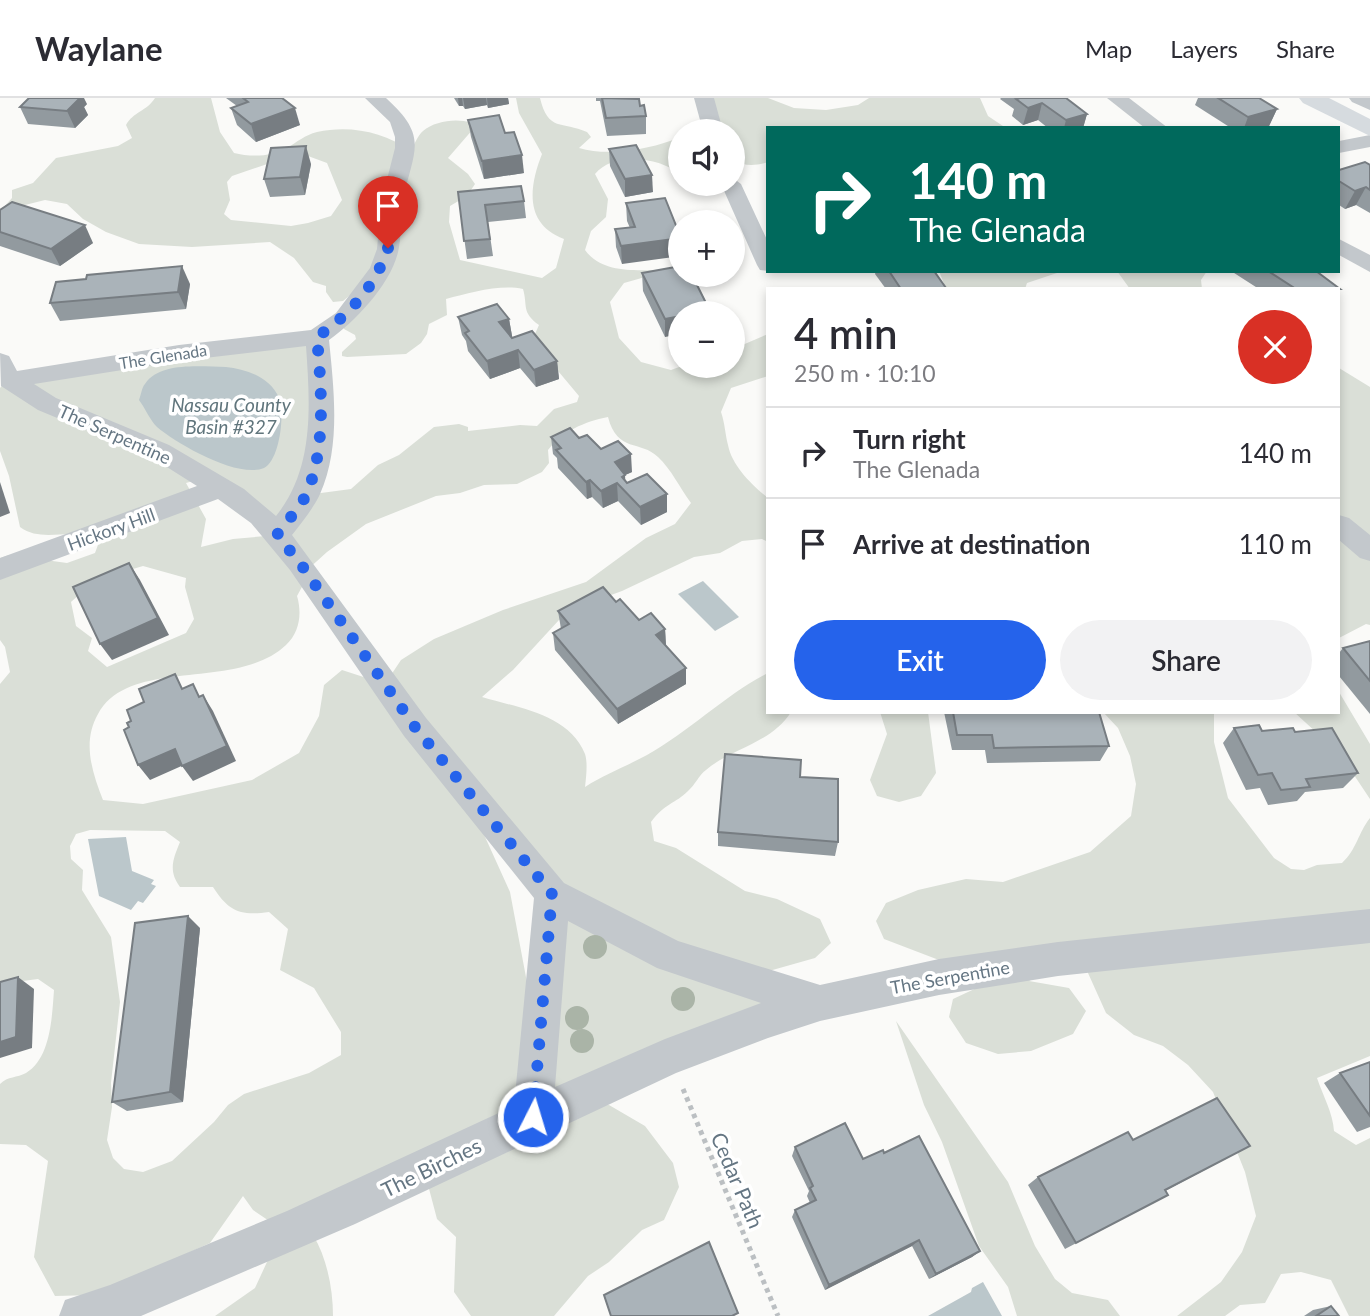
<!DOCTYPE html>
<html lang="en">
<head>
<meta charset="utf-8">
<style>
  body { margin:0; font-family:Lato,sans-serif; background:#f2f2f3; color:#2b2b33; height:100vh; display:flex; flex-direction:column; font-size:26px; white-space:nowrap }
  * { box-sizing:border-box; margin:0 }
  p { font-size:23px; color:#7c7c81 }
  .icon { flex:none; width:38px; height:38px; fill:none; stroke:currentColor; stroke-width:2; stroke-linecap:round; stroke-linejoin:round }
  .map { position:relative; flex:1; overflow:hidden }
  .details { position:absolute; left:766px; top:189px; width:574px; height:427px; display:flex; flex-direction:column; background:#fff; border-radius:0px; box-shadow:0 4px 10px #0003 }
  .details>* { flex:none }
  .hud { position:absolute; left:766px; top:28px; width:574px; height:147px; border-radius:0px; box-shadow:0 4px 10px #0003; background:#00695c; color:#fff; overflow:hidden }
  .buttons { position:absolute; left:668px; top:21px; display:grid; gap:14px }
  .buttons a { display:grid; place-items:center; width:77px; height:77px; border-radius:50%; background:#fff; box-shadow:0 4px 10px #0003; font-size:35px }
  .pin { position:absolute; display:grid; place-items:center; width:60px; height:60px; color:#fff; margin:-72px -30px; border-radius:50% 50% 50% 0; rotate:-45deg; box-shadow:0 0 7px #0007 }
  .pin .icon { rotate:45deg }
  .me { position:absolute; width:77px; margin:-38px; rotate:5deg; stroke-linejoin:round; filter:drop-shadow(0 0 5px #0008) }
  .turn { display:flex; align-items:center; gap:24px; height:147px; padding:0 28px; font-size:32px }
  .turn .icon { width:91px; height:91px; stroke-width:2.5 }
  .turn b { display:block; font-size:49px; line-height:60px }
  .round { display:grid; place-items:center; flex:none; width:74px; height:74px; border-radius:37px; background:#f2f2f3 }
  .headline { display:flex; align-items:center; justify-content:space-between; height:119px; padding:0 28px }
  h1 { font-size:42px; font-weight:600; line-height:52px }
  .cta { display:flex; gap:14px; margin-top:auto; padding:14px 28px }
  .cta a { flex:1; height:80px; border-radius:42px; background:#2563eb; color:#fff; font-size:28px; font-weight:600; line-height:80px; text-align:center }
  .cta a+a { background:#f2f2f3; color:#2b2b33 }
  ul { padding:0; list-style:none }
  li { display:flex; align-items:center; gap:21px; height:91px; padding:0 28px; border-top:2px solid #e1e1e2 }
  li div { flex:1 }
  li b { display:block; font-size:26px }
  li em { font-style:normal }
  header { display:flex; align-items:center; gap:42px; box-sizing:border-box; height:98px; padding:0 35px; background:#fff; border-bottom:2px solid #e1e1e2 }
  header strong { font-size:33px }
  nav { display:flex; gap:38px; margin-inline-start:auto; font-size:24px }
  .map>svg:first-child { display:block }
  .green { fill:#dadfd7; fill-rule:evenodd }
  .water { fill:#bbc7cb }
  .lines { fill:none; stroke-linecap:round; stroke-linejoin:round }
  .path { stroke:#bbbfc2; stroke-width:5; stroke-dasharray:4.5 4.5; stroke-linecap:butt }
  .minor { fill:#c3c8cc; fill-rule:evenodd }
  .primary { fill:#d6dbdf; fill-rule:evenodd }
  .tree { fill:#aab4a7 }
  .wall { fill:#929a9f }
  .shaded-wall { fill:#777d82 }
  .building { fill:#aab3b9; stroke:#777d82; stroke-width:2 }
  .route { stroke:#2563eb; stroke-width:12; stroke-dasharray:0 21.6 }
  .labels { text-anchor:middle; dominant-baseline:central; stroke-width:7; stroke-linejoin:round; paint-order:stroke }
  .far-street-label { font-size:16px; fill:#657683; stroke:#fff }
  .street-label { font-size:18px; fill:#657683; stroke:#fff }
  .water-label { font-size:19px; font-style:italic; fill:#60757c; stroke:#fff }
  .near-street-label { font-size:21px; fill:#657683; stroke:#fff }
</style>
</head>
<body>
<header>
<strong>Waylane</strong>
<nav><a>Map</a><a>Layers</a><a>Share</a></nav>
</header>
<div class="map">
<svg width="1370" height="1218" viewBox="0 0 1370 1218">
  <rect width="100%" height="100%" fill="#fafaf8"/>
  <g class="green">
    <path d="M155,0h56l9,34 14,21c16,4 38,4 53,-5 10,-6 18,-13 30,-16 34,-7 66,0 94,19 3,-6 7,-16 12,-20 12,-10 34,-13 48,-8l3,5 -26,30 20,16 7,10 -8,12 -17,10 -1,16 11,38 82,18 14,-10 8,-29c-40,-15 -35,-52 -22,-85l-23,-41 -3,-15h24c8,34 22,23 47,34l4,5 -12,11c30,9 73,1 102,-11v38c-21,-18 -67,-24 -86,-1l13,25 -2,18 -15,14 -6,19c19,26 56,19 85,20l-46,13 -14,19 9,36 22,24 30,8 11,-4h51v-17l35,-15v42l-37,12 -10,24c4,12 4,21 7,33 4,21 24,40 40,53v44l-6,-3 -20,2 -22,12 -26,4 -72,34 -33,12 -30,17 -46,50 -31,27c36,11 87,17 103,57 3,9 1,24 0,33 20,-13 42,-21 62,-32 43,-24 78,-60 121,-82v39h23c-19,31 -61,37 -85,58 -7,5 -11,15 -18,21 -13,13 -23,12 -37,31l3,19 22,7 69,43 32,8 43,20 11,24 -16,15 -46,13 51,32 -240,103 29,-1 36,21 28,37 6,24 -15,33 -22,10 -33,32 -21,14 -34,40h-83l-17,-24 2,-55 -19,-18 -14,-53 -110,69c14,23 20,54 20,81h-118l40,-28 24,-52 -1,-9 -25,-17 -10,-14 -33,47 -114,52 -41,1 -21,-39 14,-96 -22,-16 -26,-1v-60c8,-8 17,-6 26,-11 25,-15 26,-57 28,-83l-16,-11 -38,5v-300l10,-12 -5,-25 -5,-7v-82l9,-3 58,8 28,-10 4,-11c-23,-18 -55,3 -79,-15l-11,-51 -9,-25v-63l6,-7 311,-44 -11,158 45,-6 27,-24 21,-10 35,-28 25,-3 9,3v4l52,-6 17,1 17,-17 23,-7 2,-6 -41,-49 -3,-13 4,-9c-18,-13 -11,-19 -16,-36 -23,-5 -54,4 -77,10l1,16 -18,9 -2,10 -6,9 -15,11 -59,3 -5,-1v-4l14,-13 -1,-4 -11,-6 -1,-5 16,-36 -16,13 -10,1 -7,-10v-6l-13,-4 -19,-24 -24,-16 -78,5 -53,-3 -33,-12 -23,-13 -16,-15 -22,-4 -20,5 -12,7 -11,-3 10,-11v-8l21,-7 23,-25 62,-12 14,-8 -6,-13c7,-13 21,-14 29,-27zM308,58l19,7 15,37 -11,16 -23,7 -17,3 -60,-6 -7,-6 6,-14 -3,-18 5,-6 50,-17zM608,319c9,36 33,23 50,40 13,12 22,31 33,46l-16,21 -29,14 -60,44 -83,28 -69,29 -33,21 -16,24 -43,-14 -18,15 -5,31 -20,37 -47,27 -109,24 -40,-4c-11,-28 -21,-58 -5,-86 32,-58 138,-22 188,-69 14,-13 16,-32 11,-49l6,-11 3,-14 21,-19 39,-28 70,-28 24,-3 24,-8 33,-1 25,-12 7,-9 -1,-13c16,-19 35,-28 60,-33zM200,381l77,56 -44,4 -32,8 5,-28 -20,-36zM143,468l43,12 -1,9 9,32 -8,14 -79,34 -19,-16 4,-13 -16,-12 -5,-24c21,-20 45,-28 72,-36zM462,688l89,108 -13,147 -28,-149zM90,732l75,1 15,11c-7,17 -12,29 0,45h33c16,25 28,29 56,25l19,17 -8,41 34,18 27,44v23l-32,18 -65,21 -16,11 -14,17 -42,39 -29,11 -19,-3 -11,-11 -6,-18 5,-33 -1,-24 9,-81 -4,-29 -5,-36 -29,-47 1,-20 -12,-11 -1,-13 6,-12z"/>
    <path d="M704,0h64l26,10 32,2 32,-5 11,-7h111l8,18 18,12h-238v34c-12,4 -23,4 -35,-1v-30h-20z"/>
    <path d="M939,173h124l-36,12 -2,6h-79z"/>
    <path d="M1117,173h90l-6,9 1,9h-72z"/>
    <path d="M1339,270l31,19v151l-31,-23z"/>
    <path d="M1339,427l31,26v74l-4,-1 -27,14z"/>
    <path d="M1339,594l31,52v55l-30,-45 -46,-42h45z"/>
    <path d="M880,614h48l8,61 -15,23 -22,6 -22,-6 -7,-16 17,-46z"/>
    <path d="M1103,614h111v30l14,56 46,60 17,11 13,1 13,-5 25,-2c15,-14 16,-30 28,-45v238l-53,22c6,18 16,35 17,53l22,14 14,-7v178h-21l-18,-36 -30,-8 -20,2 -16,29 -25,2 -15,11h-48l44,-34 21,-30 14,-36 -11,-44 -32,-80 -25,-27 -25,-19 -29,-11 -28,-22 -18,-40 -2,-23 -57,31 40,7 17,23 -13,23 -42,17 -33,3 -32,-11 -17,-26 4,-18 30,-14 -31,-20 -68,-26 -8,-18 10,-18 32,-13 48,-11 37,3 87,-30 41,-36 5,-32 -6,-28 -12,-28z"/>
    <path d="M896,923l112,161 27,64 20,33 17,14 36,7 12,16h-103l-9,-29 -29,-41 -37,-104 -18,-37z"/>
  </g>
  <g class="water">
    <path d="M226,269c20,2 44,10 53,31 6,15 1,62 -15,70 -26,11 -87,-24 -107,-41 -7,-7 -12,-19 -18,-27 2,-5 3,-13 6,-16 15,-23 58,-17 81,-17z"/>
    <path d="M703,483l36,36 -24,14 -37,-37z"/>
    <path d="M126,739l6,34 22,9 -3,4 5,2 -13,17 -5,-2 -7,9 -32,-14 -11,-57z"/>
    <path d="M983,1184l19,34h-74l43,-24 1,-4z"/>
  </g>
  <g class="lines">
    <path class="path" d="M683,991l95,227"/>
    <g class="minor">
      <path d="M365,0h21c43,39 28,51 17,101 -3,16 -1,32 -4,48 -5,34 -43,74 -70,93 5,50 12,107 -9,154 -7,15 -18,28 -28,41l134,183 138,165 114,58 142,44 119,-26 119,-17 312,-33v34l-312,33 -119,19 -119,26 -52,17 -92,35 -321,151 -214,92h-82l6,-16 45,-15 177,-74 227,-105 20,-208 -130,-162 -114,-166 -39,-47 -33,-24 -218,81v-22l197,-72 -46,-29 -113,-47 -37,-24 -1,-33 9,3 8,15 162,-26 132,-15 25,-17 34,-45 7,-19 4,-46 14,-55v-11l-5,-15zM306,248c4,58 9,122 -30,170l-32,-27 -75,-44 -113,-47 -22,-14 145,-23zM568,823l89,47 104,35 -96,36 -110,48z"/>
      <path d="M694,0h20l9,33h-20z"/>
      <path d="M1107,0h22l39,30h-23z"/>
      <path d="M1349,0h21v12l-18,-8z"/>
      <path d="M1370,37v12l-31,6v-12z"/>
      <path d="M733,80l8,6 27,58 2,29 -10,-1 -3,-5 -36,-81h12z"/>
      <path d="M1339,141l31,16v17l-31,-17z"/>
      <path d="M1339,417l10,3 21,17v26l-10,-3 -21,-18z"/>
    </g>
    <path class="primary" d="M1299,0h30l41,21v17l-67,-33z"/>
  </g>
  <g class="tree">
    <circle cx="595" cy="849" r="12"/>
    <circle cx="683" cy="901" r="12"/>
    <circle cx="577" cy="920" r="12"/>
    <circle cx="582" cy="943" r="12"/>
  </g>
  <g class="wall">
    <path d="M226,0h56l18,27 -44,17 -19,-17 -6,-17 6,-2z"/>
    <path d="M454,0h54l1,6 -21,4 -1,-3 -22,4 -2,-3h-4z"/>
    <path d="M596,0h39l11,18v18l-39,2 -7,-35h-4z"/>
    <path d="M1001,0h65l21,16 -4,14h-35l-10,-8 -15,5 -11,-9 2,-7 -14,-10z"/>
    <path d="M1198,0h61l18,11 -8,17 -5,2h-33l-36,-23z"/>
    <path d="M87,6l-3,3 4,8 -13,13 -47,-4 -8,-17z"/>
    <path d="M468,22l56,53 -40,6 -13,-42z"/>
    <path d="M609,51l44,43 -28,5 -15,-31z"/>
    <path d="M311,66l-6,31 -35,2 -6,-18z"/>
    <path d="M1370,67v48l-14,-8 -11,4 -6,-4v-35z"/>
    <path d="M458,94l66,9 2,17 -38,4 5,34 -26,3z"/>
    <path d="M665,100l-43,66 -6,-17 -1,-18 15,-1 -3,-7 -1,-18z"/>
    <path d="M0,112l93,33 -33,23 -60,-20z"/>
    <path d="M876,173h58l12,17v1h-60l-11,-15z"/>
    <path d="M1231,173h85l24,18 -1,2v-2h-80z"/>
    <path d="M642,175l68,38v2h-29l-16,24 -22,-46z"/>
    <path d="M190,186l-4,25 -126,12 -10,-18z"/>
    <path d="M458,219l51,2 3,17 -1,1 46,24 2,18 -23,8 -16,-19 -30,11 -22,-28 -2,-10 -4,-6z"/>
    <path d="M551,339l28,1 22,11 31,23 -7,3v6l2,2 40,11v18l-26,13 -23,-24 -15,7 -11,-11 -5,2 -29,-31 -1,-10 -4,-4z"/>
    <path d="M616,504l23,18 26,9 1,17 20,22v16l-68,40 -63,-74 -2,-17 8,-4 -3,-18z"/>
    <path d="M1370,543v73l-31,-38v-23l4,-5z"/>
    <path d="M944,614h155l10,34 -9,15 -113,2 -2,-13h-33z"/>
    <path d="M1234,630l28,3 33,1 63,41 -15,15 -38,4 -8,9 -29,4 -8,-17 -14,2 -23,-47z"/>
    <path d="M800,679l38,65 -3,14 -117,-10v-14z"/>
    <path d="M200,830l-17,174 -56,9 -15,-9z"/>
    <path d="M1370,964v65l-13,5 -33,-49 16,-10z"/>
    <path d="M1133,1042l117,6 -85,45 3,4 -103,54 -37,-64 10,-8z"/>
    <path d="M795,1049l68,12 21,-6 96,98 -8,6 -43,22 -17,-33 -87,44 -33,-73 3,-7 15,-7 -3,-7 2,-5 -17,-35z"/>
    <path d="M1331,1208l8,10h-35l9,-6z"/>
  </g>
  <g class="shaded-wall">
    <path d="M69,0h15l3,6 -3,3 4,8 -13,13 -8,-17z"/>
    <path d="M458,0h4l1,8h-4z"/>
    <path d="M463,0h23l1,7 -22,4z"/>
    <path d="M487,0h21l1,6 -21,4z"/>
    <path d="M1042,5l-4,17 -15,5 5,-17z"/>
    <path d="M295,10l5,17 -44,17 -5,-18z"/>
    <path d="M1277,11l-8,17 -5,2h-20l4,-11z"/>
    <path d="M1087,16l-4,14h-19l2,-8z"/>
    <path d="M306,48l5,18 -6,31 -5,-18z"/>
    <path d="M522,57l2,18 -40,6 -2,-18z"/>
    <path d="M652,77l1,17 -28,5v-18z"/>
    <path d="M1366,89l-10,18 -11,4 10,-18z"/>
    <path d="M85,127l8,18 -33,23 -9,-17z"/>
    <path d="M681,140v18l-59,8 -1,-18z"/>
    <path d="M182,168l8,18 -4,25 -8,-17z"/>
    <path d="M681,218v18l-16,3v-18z"/>
    <path d="M509,221l3,17 -10,4 -3,-18z"/>
    <path d="M518,252l2,18 -30,11 -3,-18z"/>
    <path d="M557,263l2,18 -23,8 -2,-17z"/>
    <path d="M631,356l1,18 -9,4 2,-1 1,18 -11,-31z"/>
    <path d="M590,382l2,17 -5,2 -1,-17z"/>
    <path d="M0,384l10,31 -10,4z"/>
    <path d="M617,385l1,18 -15,7 -2,-17z"/>
    <path d="M667,396v18l-26,13 -1,-18z"/>
    <path d="M129,465l11,17 29,55 -57,25 -12,-16z"/>
    <path d="M665,531l1,17 -10,-11z"/>
    <path d="M686,570v16l-68,40 -1,-15z"/>
    <path d="M203,597l10,16 23,50 -43,20 -11,-15z"/>
    <path d="M175,651l11,15 -36,16 -12,-15z"/>
    <path d="M188,818l12,12 -17,174 -13,-10z"/>
    <path d="M18,879l16,12 -2,59 -32,10v-16z"/>
    <path d="M919,1142l-7,6 -87,44 4,-5z"/>
    <path d="M980,1153l-8,6 -43,22 7,-5z"/>
  </g>
  <g class="building">
    <path d="M29,0h51l-13,13 -47,-4z"/>
    <path d="M243,0h39l13,10 -44,16 -20,-16 17,-6z"/>
    <path d="M602,0l37,1 1,7 4,-1 2,11 -40,2z"/>
    <path d="M1020,0h46l21,16 -21,6 -24,-17 -14,5 -12,-9z"/>
    <path d="M1218,0h41l18,11 -29,8z"/>
    <path d="M499,17l6,18 9,-1 8,23 -40,6 -14,-41z"/>
    <path d="M636,47l16,30 -27,4 -16,-30z"/>
    <path d="M306,48l-6,31 -36,2 7,-31z"/>
    <path d="M1365,64l5,3v25l-4,-3 -11,4 -16,-10v-11z"/>
    <path d="M521,88l3,15 -39,4 5,34 -26,2 -6,-49z"/>
    <path d="M665,100l16,40 -60,8 -6,-17 20,-2 -9,-24z"/>
    <path d="M12,104l73,23 -34,24 -51,-17v-22z"/>
    <path d="M182,168l-4,26 -128,11 6,-21 30,-3 1,-4z"/>
    <path d="M681,168v9h11l18,36 -13,2h-16v3l-16,3 -23,-46z"/>
    <path d="M889,173h45l12,17 -6,1h-39z"/>
    <path d="M1268,173h48l24,18h-44z"/>
    <path d="M497,206l12,15 -10,3 13,16 20,-7 25,30 -23,9 -16,-20 -31,11 -22,-28 4,-2 -11,-14z"/>
    <path d="M570,330l9,10 8,-3 14,14 17,-8 13,13 -16,8 10,13 -3,2 5,6 20,-9 20,20 -27,13 -23,-24 -16,8 -11,-11 -4,2 -30,-32 5,-2 -10,-11z"/>
    <path d="M129,465l29,55 -58,26 -27,-57z"/>
    <path d="M603,489l13,15 4,-3 19,21 12,-7 14,16 -9,6 30,33 -69,41 -64,-76 16,-9 -11,-13z"/>
    <path d="M1370,543v40l-27,-33z"/>
    <path d="M175,576l7,15 11,-5 6,13 4,-2 24,51 -45,20 -7,-17 -37,16 -14,-35 5,-3 -2,-4 4,-2 -4,-11 17,-8 -5,-13z"/>
    <path d="M953,614h146l10,34 -115,2 -2,-13h-35z"/>
    <path d="M1259,627l3,6 31,-3 2,4 37,-4 26,45 -52,6 4,8 -29,3 -9,-17 -14,2 -24,-47z"/>
    <path d="M725,656l76,6 -1,17 38,2v63l-120,-10z"/>
    <path d="M188,818l-18,176 -58,10 23,-179z"/>
    <path d="M18,879l-2,60 -16,5v-60z"/>
    <path d="M1370,964v54l-30,-43z"/>
    <path d="M1217,1000l33,48 -85,44 3,5 -92,48 -38,-66 90,-45 5,8z"/>
    <path d="M845,1025l18,36 20,-9 1,3 35,-17 61,115 -44,23 -17,-34 -90,45 -34,-75 21,-10 -6,-12 3,-2 -18,-39z"/>
    <path d="M709,1144l29,71 -6,3h-121l-7,-21z"/>
    <path d="M1331,1208l8,10h-23z"/>
  </g>
  <g class="lines">
    <path class="route" d="M388,150c-13,39 -38,66 -71,89 4,48 10,112 -11,158 -7,14 -20,27 -29,40l23,28 115,164 137,167 -19,223"/>
  </g>
  <g class="labels">
    <g class="far-street-label">
      <text transform="translate(163 258) rotate(-9)">The Glenada</text>
    </g>
    <g class="street-label">
      <text transform="translate(115 336) rotate(24)">The Serpentine</text>
      <text transform="translate(111 431) rotate(-20)">Hickory Hill</text>
      <text transform="translate(950 879) rotate(-10)">The Serpentine</text>
    </g>
    <g class="water-label">
      <text x="231" y="306">Nassau County<tspan x="231" dy="22">Basin #327</tspan></text>
    </g>
    <g class="near-street-label">
      <text transform="translate(431 1069) rotate(-26)">The Birches</text>
      <text transform="translate(738 1082) rotate(67)">Cedar Path</text>
    </g>
  </g>
</svg>
<div class="buttons">
<a><svg class="icon" aria-label="sound" viewBox="0 0 24 24"><path d="M4 9h4l5-4v14l-5-4H4zM17 9q2 3 0 6"/></svg></a>
<a>+</a>
<a>−</a>
</div>
<div class="pin" style="left:388px;top:150px;background:#d93025"><svg class="icon" aria-label="arrive" viewBox="0 0 24 24"><path d="M6 21V4h12l-3 4 3 4H6"/></svg></div>
<svg class="me" style="left:533px;top:1019px" viewBox="-20 -20 40 40"><circle r="17" fill="#2563eb" stroke="#fff" stroke-width="3"/><path d="M0-11L8 9 0 5-8 9z" fill="#fff"/></svg>
<div class="hud">
<div class="turn"><svg class="icon" aria-label="right" viewBox="0 0 24 24"><path d="M7 20v-9h11M14 6l5 5-5 5"/></svg><div><b>140 m</b>The Glenada</div></div>
</div>
<section class="details">
<div class="headline"><div><h1>4 min</h1><p>250 m · 10:10</p></div><a class="round" style="background:#d93025;color:#fff"><svg class="icon" aria-label="close" viewBox="0 0 24 24"><path d="M6 6l12 12M18 6L6 18"/></svg></a></div>
<ul>
<li><svg class="icon" aria-label="right" viewBox="0 0 24 24"><path d="M7 20v-9h11M14 6l5 5-5 5"/></svg><div><b>Turn right</b><p>The Glenada</p></div><em>140 m</em></li>
<li><svg class="icon" aria-label="arrive" viewBox="0 0 24 24"><path d="M6 21V4h12l-3 4 3 4H6"/></svg><div><b>Arrive at destination</b></div><em>110 m</em></li>
</ul>
<div class="cta"><a>Exit</a><a>Share</a></div>
</section>
</div>
</body>
</html>
